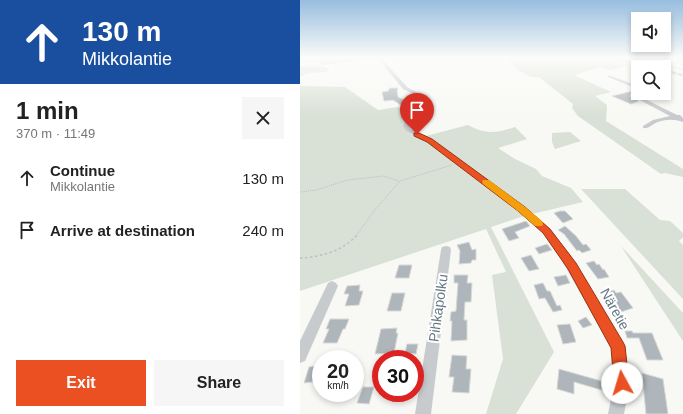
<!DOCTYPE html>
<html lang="en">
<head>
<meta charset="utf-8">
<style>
  body { margin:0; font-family:Arial,sans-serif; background:#f6f6f6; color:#222; height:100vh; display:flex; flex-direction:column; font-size:15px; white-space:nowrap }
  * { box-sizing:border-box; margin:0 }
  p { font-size:13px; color:#767676 }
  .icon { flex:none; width:22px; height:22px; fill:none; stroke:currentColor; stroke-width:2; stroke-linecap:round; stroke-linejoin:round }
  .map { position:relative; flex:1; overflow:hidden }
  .details { display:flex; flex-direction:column; background:#fff; width:300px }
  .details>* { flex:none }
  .guide { background:#1a4fa0; color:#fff; overflow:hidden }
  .fabs { position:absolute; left:331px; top:12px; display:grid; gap:8px }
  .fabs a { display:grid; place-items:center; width:40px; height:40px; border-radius:0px; background:#fff; box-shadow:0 2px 6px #0003; font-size:20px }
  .speed { position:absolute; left:12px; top:350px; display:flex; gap:8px; font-size:20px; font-weight:700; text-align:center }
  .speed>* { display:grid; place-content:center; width:52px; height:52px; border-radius:50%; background:#fff; box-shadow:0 2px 6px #0003; line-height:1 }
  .speed small { font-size:10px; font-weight:400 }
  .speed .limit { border:6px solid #d22; background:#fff; color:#111 }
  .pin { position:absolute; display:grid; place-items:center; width:34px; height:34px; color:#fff; margin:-41px -17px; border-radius:50% 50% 50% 0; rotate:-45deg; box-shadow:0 0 4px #0007 }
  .pin .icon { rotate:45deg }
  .me { position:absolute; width:44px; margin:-22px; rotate:354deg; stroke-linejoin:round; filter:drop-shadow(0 0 3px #0008) }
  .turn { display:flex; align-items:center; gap:14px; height:84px; padding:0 16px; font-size:18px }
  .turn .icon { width:52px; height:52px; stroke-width:2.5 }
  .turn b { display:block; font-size:28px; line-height:34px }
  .round { display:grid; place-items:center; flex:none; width:42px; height:42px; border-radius:0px; background:#f6f6f6 }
  .overview { display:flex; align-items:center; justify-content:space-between; height:68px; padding:0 16px }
  h1 { font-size:24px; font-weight:700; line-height:30px }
  .action { display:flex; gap:8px; margin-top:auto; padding:8px 16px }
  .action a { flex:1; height:46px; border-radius:0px; background:#ea5022; color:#fff; font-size:16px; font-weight:700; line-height:46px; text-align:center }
  .action a+a { background:#f6f6f6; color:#222 }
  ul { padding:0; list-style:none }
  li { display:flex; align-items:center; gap:12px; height:52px; padding:0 16px }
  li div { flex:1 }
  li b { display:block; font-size:15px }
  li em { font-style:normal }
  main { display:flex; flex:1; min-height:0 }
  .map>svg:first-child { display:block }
  .green { fill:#d9e0d5 }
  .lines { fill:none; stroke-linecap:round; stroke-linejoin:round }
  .stream { stroke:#bfcace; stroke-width:1 }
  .building { fill:#aeb6bc; stroke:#d9d9d7 }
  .highway-casing { stroke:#b9bdc0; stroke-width:1 }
  .path-far1 { stroke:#bec1c3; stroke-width:1; stroke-dasharray:1 1; stroke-linecap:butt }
  .path { stroke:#bec1c3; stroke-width:1.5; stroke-dasharray:2.5 2.5; stroke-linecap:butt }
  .minor { fill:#c7cbce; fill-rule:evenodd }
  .highway { fill:#fff; fill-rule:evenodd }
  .rail-casing { stroke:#a7adb3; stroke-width:1.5 }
  .rail { stroke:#fff; stroke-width:1; stroke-dasharray:3; stroke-linecap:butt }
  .route { fill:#ea5022; stroke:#983416 }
  .slow { fill:#f59e0b }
  .labels { text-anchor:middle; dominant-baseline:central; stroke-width:4; stroke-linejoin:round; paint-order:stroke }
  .near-street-label { font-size:14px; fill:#657887; stroke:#fff }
</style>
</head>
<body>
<main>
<section class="details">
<div class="guide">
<div class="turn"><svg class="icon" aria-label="ahead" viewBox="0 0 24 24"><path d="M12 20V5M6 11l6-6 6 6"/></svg><div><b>130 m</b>Mikkolantie</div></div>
</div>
<div class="overview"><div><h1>1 min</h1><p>370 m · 11:49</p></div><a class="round"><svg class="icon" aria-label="close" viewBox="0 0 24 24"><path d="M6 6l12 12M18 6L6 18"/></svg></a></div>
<ul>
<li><svg class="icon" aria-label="ahead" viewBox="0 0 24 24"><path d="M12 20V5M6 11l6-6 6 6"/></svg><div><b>Continue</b><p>Mikkolantie</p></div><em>130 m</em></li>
<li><svg class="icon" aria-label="arrive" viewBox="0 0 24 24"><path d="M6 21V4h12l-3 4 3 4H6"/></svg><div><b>Arrive at destination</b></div><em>240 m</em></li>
</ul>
<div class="action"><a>Exit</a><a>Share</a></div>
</section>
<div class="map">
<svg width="383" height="414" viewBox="0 0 383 414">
  <rect width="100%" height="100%" fill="#f8f8f5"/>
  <g class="green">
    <path d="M205,58h92l32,7 -19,5 -10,-3 -26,8 37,17 -16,4 12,9 -1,16 77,48v8l-18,-4 -4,1 -83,-58 -6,-8 1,-4 -34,-27h-8l-12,-6z"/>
    <path d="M0,66l25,1 5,2 -4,3 -18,1 -8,4z"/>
    <path d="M0,86l45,1 33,23 20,-3 13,8 -7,11 2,5 21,11 97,74 -33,11 63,125 -38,62h-30l17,-55 -11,-84 14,-3 -20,-43 -186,62z"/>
    <path d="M168,125c19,10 28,8 47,2l12,12 -29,9 17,11 21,10 6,7 29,12 12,14 -51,12 -106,-78z"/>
    <path d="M270,132l11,9 -26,8 -3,-7v-9z"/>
    <path d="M281,189h44l35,31 10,1 13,12v4l-4,4 4,4v54z"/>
    <path d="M321,246l62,67v28z"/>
  </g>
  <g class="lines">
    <path class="stream" d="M380,58h3"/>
  </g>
  <g class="building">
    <path d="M90,88h8l-1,3 1,6 14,6v2l-8,2 -11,-7 -9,1 -2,-9 6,-1z"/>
    <path d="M333,91l-3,5 9,5 -8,3 -19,-8z"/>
    <path d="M260,211h5l8,8 -10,4 -9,-10z"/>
    <path d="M226,221l4,5 -15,6 4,6 -10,3 -7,-12z"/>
    <path d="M265,226l11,10 7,9 3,-1 5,6 -9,3 -3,-3 -2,1 -13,-17 -6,-4z"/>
    <path d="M169,242l3,8 4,-1v11h-4l-1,3 -12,1 1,-13 -3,-6z"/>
    <path d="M247,244l5,6 -13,4 -4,-6z"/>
    <path d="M231,255l8,14 -10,2 -8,-13z"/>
    <path d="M294,261l3,4 2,-1 4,6 1,-1 5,8 -11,2 -12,-16z"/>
    <path d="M99,265h13l-3,13h-14z"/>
    <path d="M154,275h14l-1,8h5l-1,19h-6l-1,18h3v20l-16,1 1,-20h-2l1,-9 5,-1 2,-28h-4z"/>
    <path d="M266,275l4,8 -12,3 -4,-9z"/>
    <path d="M243,283l4,8h3l7,15 3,-1 2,5 -9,2 -8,-14 -6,1 -5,-14z"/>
    <path d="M60,285l-1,6h4l-4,14 -14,1 4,-12h-5l3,-8z"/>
    <path d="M314,290l2,3 5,-1 12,16 -12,4 -4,-5 -3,1 -11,-15z"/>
    <path d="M92,293h13l-4,18h-14z"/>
    <path d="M286,317l6,8 -9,3 -5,-7z"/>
    <path d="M30,319h19l-4,10h-2l-6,14h-14l6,-14h-3z"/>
    <path d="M270,324l6,18 -13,2 -6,-19z"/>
    <path d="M97,328l-1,5h2l-4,20 -19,1 6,-25z"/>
    <path d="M325,331h7l1,2h19l11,27h-16l-8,-22h-12z"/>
    <path d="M107,344h11l-2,10 -11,-1z"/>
    <path d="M152,355l15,1 -1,13h5l-2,24 -17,-1 2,-15h-5z"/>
    <path d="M21,365v16l-17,2 5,-16z"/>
    <path d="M259,369l46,13v9l-31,-9v12l-17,-5z"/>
    <path d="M342,373l21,6 5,35h-22z"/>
    <path d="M63,387h11l-5,17 -12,-1z"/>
  </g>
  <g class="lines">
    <defs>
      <path id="highway" d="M339,58h9l35,7v4z"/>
    </defs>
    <use href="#highway" class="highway-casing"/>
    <g class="path-far1">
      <path d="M304,58l39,9"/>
      <path d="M0,62l14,-1"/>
      <path d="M364,72l19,4"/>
      <path d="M0,192l16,-2 32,-10 35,-4 16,5"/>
      <path d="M56,236l18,-25 26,-30 52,-16"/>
    </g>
    <path class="path" d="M0,258c21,-1 43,-7 57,-23"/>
    <g class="minor">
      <path d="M37,58l45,1 25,28 11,6 1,13 -10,20 2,3 21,11 93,67 25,22 19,24 56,93 5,37 -6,31h-16l6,-31 -3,-36 -50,-88 -17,-26 -25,-22 -91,-69 -22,-11 -3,-5 10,-20v-12l-10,-5 -23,-28 -15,-1 -43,5 -5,-4zM37,60h8l-23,2z"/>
      <path d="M369,58l14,1v2z"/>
      <path d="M308,75l30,11v3l-30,-12z"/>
      <path d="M336,90h2l1,3 -2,2 40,20h3l3,3v4c-9,-3 -16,-3 -25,0 -6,2 -9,7 -15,6v-2l10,-6 17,-4 -38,-20 -1,-1z"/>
      <path d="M146,246l4,1 1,3 -20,164h-16l26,-164 1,-3z"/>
      <path d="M32,281l4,2 2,3 -33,75 -5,2v-22l28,-58z"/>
    </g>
    <use href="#highway" class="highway"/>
    <defs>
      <g id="rail">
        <path d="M313,58l41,9"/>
        <path d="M364,70l19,5"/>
      </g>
    </defs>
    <use href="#rail" class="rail-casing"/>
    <use href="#rail" class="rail"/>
  </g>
  <linearGradient id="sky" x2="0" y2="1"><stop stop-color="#97bdde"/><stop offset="0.5" stop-color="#fcfcfa"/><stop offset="1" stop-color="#fcfcfa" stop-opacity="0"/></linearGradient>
  <rect width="383" height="116" fill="url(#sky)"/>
  <path class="route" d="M114,133h5l13,6 93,68 25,22 26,34 47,79 2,4 4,37 -2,6 -5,2 -6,-2 -2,-6 -3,-35 -43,-79 -25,-36 -25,-22 -91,-69 -13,-6z"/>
  <path class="slow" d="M183,180h6l36,27 17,14 1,3 -1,2h-7l-17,-15 -35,-27 -1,-2z"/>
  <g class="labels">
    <g class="near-street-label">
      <text transform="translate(138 308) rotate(-82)">Pihkapolku</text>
      <text transform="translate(315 309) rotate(61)">Näretie</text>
    </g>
  </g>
</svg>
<div class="fabs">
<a><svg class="icon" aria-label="sound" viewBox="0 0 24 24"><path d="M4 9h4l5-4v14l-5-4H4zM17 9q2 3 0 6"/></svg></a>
<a><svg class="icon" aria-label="search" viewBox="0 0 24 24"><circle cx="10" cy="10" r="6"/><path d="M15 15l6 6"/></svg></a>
</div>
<div class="speed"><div>20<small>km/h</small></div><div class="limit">30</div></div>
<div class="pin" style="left:117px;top:134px;background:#d93025"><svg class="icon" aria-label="arrive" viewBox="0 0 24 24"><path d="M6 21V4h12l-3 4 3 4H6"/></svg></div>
<svg class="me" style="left:322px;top:383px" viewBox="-20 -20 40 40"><circle r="19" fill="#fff"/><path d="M0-13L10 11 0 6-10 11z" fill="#ea5022"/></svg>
</div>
</main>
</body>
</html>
